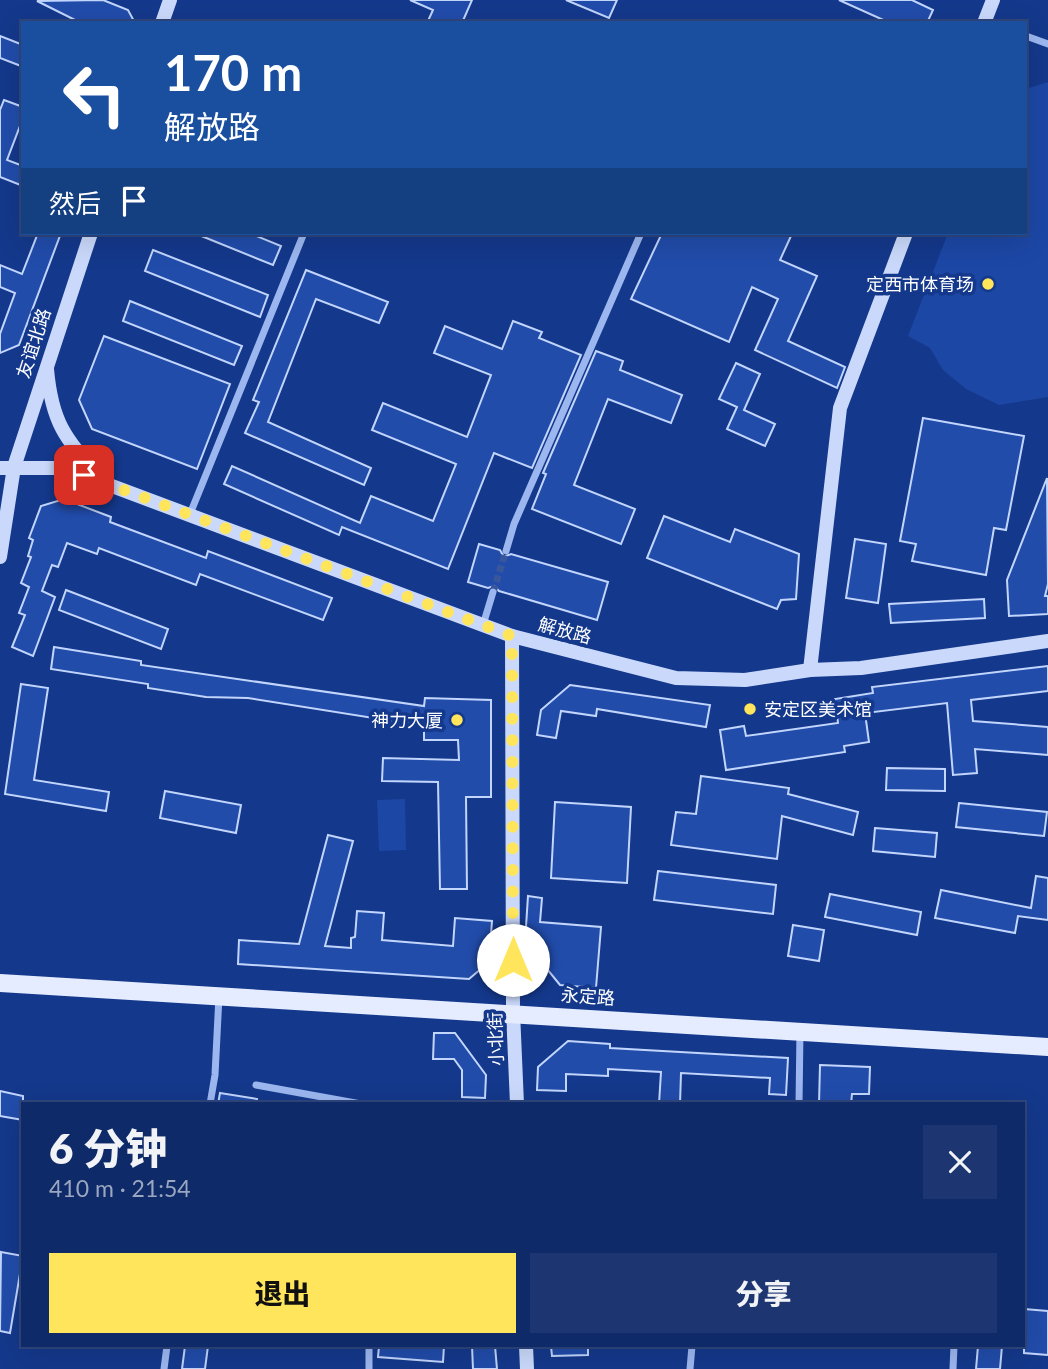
<!DOCTYPE html>
<html lang="zh">
<head>
<meta charset="utf-8">
<style>
  body { margin:0; font-family:Lato,"Noto Sans SC",sans-serif; background:#1d3671; color:#f1f3f6; height:100vh; display:flex; flex-direction:column; font-size:26px; white-space:nowrap }
  * { box-sizing:border-box; margin:0 }
  p { font-size:23px; color:#9ba7c0 }
  .icon { flex:none; width:38px; height:38px; fill:none; stroke:currentColor; stroke-width:2; stroke-linecap:round; stroke-linejoin:round }
  .map { position:relative; flex:1; overflow:hidden }
  .side { position:absolute; left:21px; top:1102px; width:1004px; height:245px; display:flex; flex-direction:column; background:#0f2a68; border-radius:0px; box-shadow:0 7px 28px #0002,0 0 0 2px #2f467c }
  .side>* { flex:none }
  .banner { position:absolute; left:21px; top:21px; width:1006px; height:214px; border-radius:0px; box-shadow:0 7px 28px #0002,0 0 0 2px #2f467c; background:#1a4fa0; color:#fff; overflow:hidden }
  .pin { position:absolute; display:grid; place-items:center; width:60px; height:60px; color:#fff; margin:-30px; border-radius:14px; box-shadow:0 4px 10px #0006 }
  .me { position:absolute; width:77px; margin:-38px; rotate:0deg; stroke-linejoin:round; filter:drop-shadow(0 0 5px #0008) }
  .turn { display:flex; align-items:center; gap:24px; height:147px; padding:0 28px; font-size:32px }
  .turn .icon { width:91px; height:91px; stroke-width:2.5 }
  .turn b { display:block; font-size:49px; line-height:60px }
  .then { display:flex; align-items:center; height:66px; padding:0 28px; background:#0003; gap:14px; font-size:26px }
  .round { display:grid; place-items:center; flex:none; width:74px; height:74px; border-radius:0px; background:#1d3671 }
  .summary { display:flex; align-items:center; justify-content:space-between; height:119px; padding:0 28px }
  h1 { font-size:42px; font-weight:800; line-height:52px }
  .button { display:flex; gap:14px; margin-top:auto; padding:14px 28px }
  .button a { flex:1; height:80px; border-radius:0px; background:#ffe55b; color:#111; font-size:28px; font-weight:800; line-height:80px; text-align:center }
  .button a+a { background:#1d3671; color:#f1f3f6 }
  .map>svg:first-child { display:block }
  .green { fill:#1c47a5 }
  .building { fill:#214caa; stroke:#c2d5fc; stroke-width:2 }
  .lines { fill:none; stroke-linecap:round; stroke-linejoin:round }
  .street-tunnel { stroke:#37569c; stroke-width:7; stroke-dasharray:7 3.5; stroke-linecap:butt }
  .street { stroke:#9cb7f0; stroke-width:7 }
  .secondary { stroke:#cad9fb; stroke-width:14 }
  .primary { stroke:#e5ecff; stroke-width:18 }
  .route { stroke:#ffe55b; stroke-width:12; stroke-dasharray:0 21.6 }
  .poi-dot { fill:#ffe55b; stroke:#14388b; stroke-width:2.5 }
  .labels { text-anchor:middle; dominant-baseline:central; stroke-width:7; stroke-linejoin:round; paint-order:stroke }
  .poi-label { font-size:18px; fill:#fff; stroke:#14388b; text-anchor:end }
  .street-label { font-size:18px; fill:#fff; stroke:#14388b }
</style>
</head>
<body>
<div class="map">
<svg width="1048" height="1369" viewBox="0 0 1048 1369">
  <rect width="100%" height="100%" fill="#14388b"/>
  <g class="green">
    <path d="M1048,82v315l-49,8 -33,-16 -23,-19 -13,-22 -22,-12 40,-103h78v-144z"/>
    <path d="M405,799l1,51 -27,1 -2,-51z"/>
  </g>
  <g class="building">
    <path d="M103,0l25,10 7,13h-54l-44,-22z"/>
    <path d="M410,0h62l-10,23h-35l6,-13z"/>
    <path d="M566,0h51l-8,18z"/>
    <path d="M839,0h73l21,10 -6,13h-37z"/>
    <path d="M0,36l23,9 -2,21 -21,-8z"/>
    <path d="M4,100l19,7v11l-16,42 16,6v20l-23,-9v-67z"/>
    <path d="M38,233h23l-42,112 -19,8v-19l15,-41 -15,-6v-22l22,9z"/>
    <path d="M194,233h55l32,13 -8,19z"/>
    <path d="M662,233h121l8,3 -11,24 37,16 -29,65 57,26 -8,21 -82,-38 23,-51 -26,-12 -23,55 -98,-43z"/>
    <path d="M153,250l115,45 -8,22 -115,-46z"/>
    <path d="M306,270l82,32 -9,21 -63,-24 -48,123 103,46 -7,17 -119,-52 14,-31 -6,-2z"/>
    <path d="M130,301l112,45 -8,19 -111,-44z"/>
    <path d="M513,321l29,11 -3,6 42,17 -49,113 -38,-15 -46,116 -106,-42 -3,8 -115,-51 8,-18 128,57 11,-27 62,25 23,-57 -84,-34 11,-27 84,34 24,-62 -57,-22 11,-27 57,23z"/>
    <path d="M104,336l126,48 -33,85 -105,-40 -13,-29z"/>
    <path d="M596,351l27,10 -3,9 62,25 -11,28 -63,-24 -34,86 61,24 -14,35 -89,-35 14,-35 -3,-1z"/>
    <path d="M736,363l24,11 -16,36 31,14 -10,22 -38,-17 10,-22 -18,-8z"/>
    <path d="M923,418l101,18 -18,94 -12,-2 -8,47 -74,-14 4,-17 -16,-3z"/>
    <path d="M1047,478l1,106 -3,12h3v18l-39,2 -2,-36z"/>
    <path d="M64,499l47,18 -1,5 96,36 2,-7 124,47 -9,22 -123,-46 -4,11 -97,-37 -2,6 -30,-11 -9,24 -6,-2 -10,26 13,6 -22,59 -21,-9 13,-32 -6,-2 10,-26 -8,-4 10,-26 -3,-1 5,-16 -4,-2 12,-32z"/>
    <path d="M664,516l66,26 5,-13 64,25 -3,45 -15,1 -4,9 -130,-51z"/>
    <path d="M855,539l31,5 -8,59 -32,-5z"/>
    <path d="M479,544l21,6 4,7 7,-3 97,28 -11,38 -98,-29 -5,-5 -6,2 -20,-6z"/>
    <path d="M66,590l102,39 -7,20 -102,-39z"/>
    <path d="M984,599l1,19 -94,5 -2,-19z"/>
    <path d="M54,647l87,14v4l283,41 1,-8 66,2v97h-25l1,92h-27l-2,-107 -56,-1 1,-23 76,2 -1,-20h-34v-14l-176,-28 -42,-1 -58,-9v-4l-97,-15z"/>
    <path d="M1048,666v25l-77,9 2,21 75,6v28l-73,-6 2,24 -24,2 -6,-72 -82,10 4,29 -25,4 1,6 -119,18 -6,-40 24,-4 2,10 92,-13 -3,-24 38,-6 -1,-6z"/>
    <path d="M21,684l27,4 -14,92 75,12 -3,19 -101,-17z"/>
    <path d="M570,685l140,20 -4,22 -109,-18 -1,7 -35,-5 -5,27 -19,-3 4,-25z"/>
    <path d="M887,768l58,1v22l-59,-1z"/>
    <path d="M701,776l88,12 -1,6 70,18 -5,23 -71,-19 -5,43 -106,-14 5,-33 20,2z"/>
    <path d="M165,791l76,14 -5,28 -76,-15z"/>
    <path d="M555,802l76,5 -4,76 -76,-5z"/>
    <path d="M959,803l88,9 -3,24 -88,-9z"/>
    <path d="M875,828l62,5 -2,24 -62,-6z"/>
    <path d="M328,835l25,6 -28,105 26,2v-10l4,-1 2,-26 27,2 -2,27 71,6 2,-28 37,3 -3,41 -20,17 -231,-15 1,-24 60,4z"/>
    <path d="M658,871l118,14 -3,29 -119,-14z"/>
    <path d="M1036,876l12,2v42l-30,-4 -3,17 -80,-15 6,-28 90,18z"/>
    <path d="M830,894l91,18 -4,23 -92,-18z"/>
    <path d="M528,896l14,2 -2,24 61,5 -5,61 -36,-3 -35,-43z"/>
    <path d="M793,925l31,5 -5,31 -31,-5z"/>
    <path d="M434,1033h21l31,42 -1,23 -23,-1v-27l-8,-11h-21z"/>
    <path d="M568,1041l42,3v4l178,10 -2,37 -17,-1 1,-16 -89,-5 -1,31h-21l2,-32 -53,-3v7l-42,-2v17l-29,-1 1,-23z"/>
    <path d="M820,1065l50,2 -1,27h-17l-1,10h-32z"/>
    <path d="M0,1091l23,5v24l-23,-4z"/>
    <path d="M220,1093l37,6 -1,5h-38z"/>
    <path d="M1,1252l22,4 -13,77 -10,-2z"/>
    <path d="M1024,1309l24,2v44l-24,-2z"/>
    <path d="M185,1346h23l-3,23h-23z"/>
    <path d="M379,1346h65l-1,16 -65,-5z"/>
    <path d="M472,1346h23l2,23h-24z"/>
    <path d="M551,1346h37v9l-36,1z"/>
    <path d="M978,1346h24l-2,23h-24z"/>
  </g>
  <g class="lines">
    <path class="street-tunnel" d="M493,592l13,-41"/>
    <g class="street">
      <path d="M1026,36l22,8"/>
      <path d="M190,514l114,-281"/>
      <path d="M506,551l8,-27 127,-291"/>
      <path d="M483,625l10,-33"/>
      <path d="M256,1085l105,19"/>
      <path d="M210,1104l5,-29 4,-79"/>
      <path d="M799,1104l1,-73"/>
      <path d="M164,1369l3,-23"/>
      <path d="M369,1369v-23"/>
      <path d="M690,1369l2,-23"/>
      <path d="M953,1369l1,-23"/>
    </g>
    <g class="secondary">
      <path d="M162,23l8,-23"/>
      <path d="M984,23l9,-23"/>
      <path d="M47,369c5,57 20,71 57,113"/>
      <path d="M0,468h64l448,168 164,42 69,2 65,-10 51,-2 187,-27"/>
      <path d="M0,557l14,-90 77,-234"/>
      <path d="M512,636l1,376 4,92"/>
      <path d="M810,670l30,-262 66,-175"/>
      <path d="M526,1346l1,23"/>
    </g>
    <path class="primary" d="M0,983l1048,64"/>
  </g>
  <g class="lines">
    <path class="route" d="M84,475l428,161 1,324"/>
  </g>
  <g class="poi-dot">
    <circle cx="988" cy="284" r="7"/>
    <circle cx="750" cy="709" r="7"/>
    <circle cx="457" cy="720" r="7"/>
  </g>
  <g class="labels">
    <g class="poi-label">
      <text x="974" y="284">定西市体育场</text>
      <text x="764" y="709" text-anchor="start">安定区美术馆</text>
      <text x="443" y="720">神力大厦</text>
    </g>
    <g class="street-label">
      <text transform="translate(33 343) rotate(-72)">友谊北路</text>
      <text transform="translate(565 630) rotate(15)">解放路</text>
      <text transform="translate(588 996) rotate(4)">永定路</text>
      <text transform="translate(495 1039) rotate(-92)">小北街</text>
    </g>
  </g>
</svg>
<div class="pin" style="left:84px;top:475px;background:#d93025"><svg class="icon" aria-label="arrive" viewBox="0 0 24 24"><path d="M6 21V4h12l-3 4 3 4H6"/></svg></div>
<svg class="me" style="left:513px;top:960px" viewBox="-20 -20 40 40"><circle r="19" fill="#fff"/><path d="M0-13L10 11 0 6-10 11z" fill="#ffe55b"/></svg>
<div class="banner">
<div class="turn"><svg class="icon" aria-label="left" viewBox="0 0 24 24"><path d="M17 20v-9H6M10 6l-5 5 5 5"/></svg><div><b>170 m</b>解放路</div></div>
<div class="then">然后<svg class="icon" aria-label="arrive" viewBox="0 0 24 24"><path d="M6 21V4h12l-3 4 3 4H6"/></svg></div>
</div>
<section class="side">
<div class="summary"><div><h1>6 分钟</h1><p>410 m · 21:54</p></div><a class="round"><svg class="icon" aria-label="close" viewBox="0 0 24 24"><path d="M6 6l12 12M18 6L6 18"/></svg></a></div>
<div class="button"><a>退出</a><a>分享</a></div>
</section>
</div>
</body>
</html>
